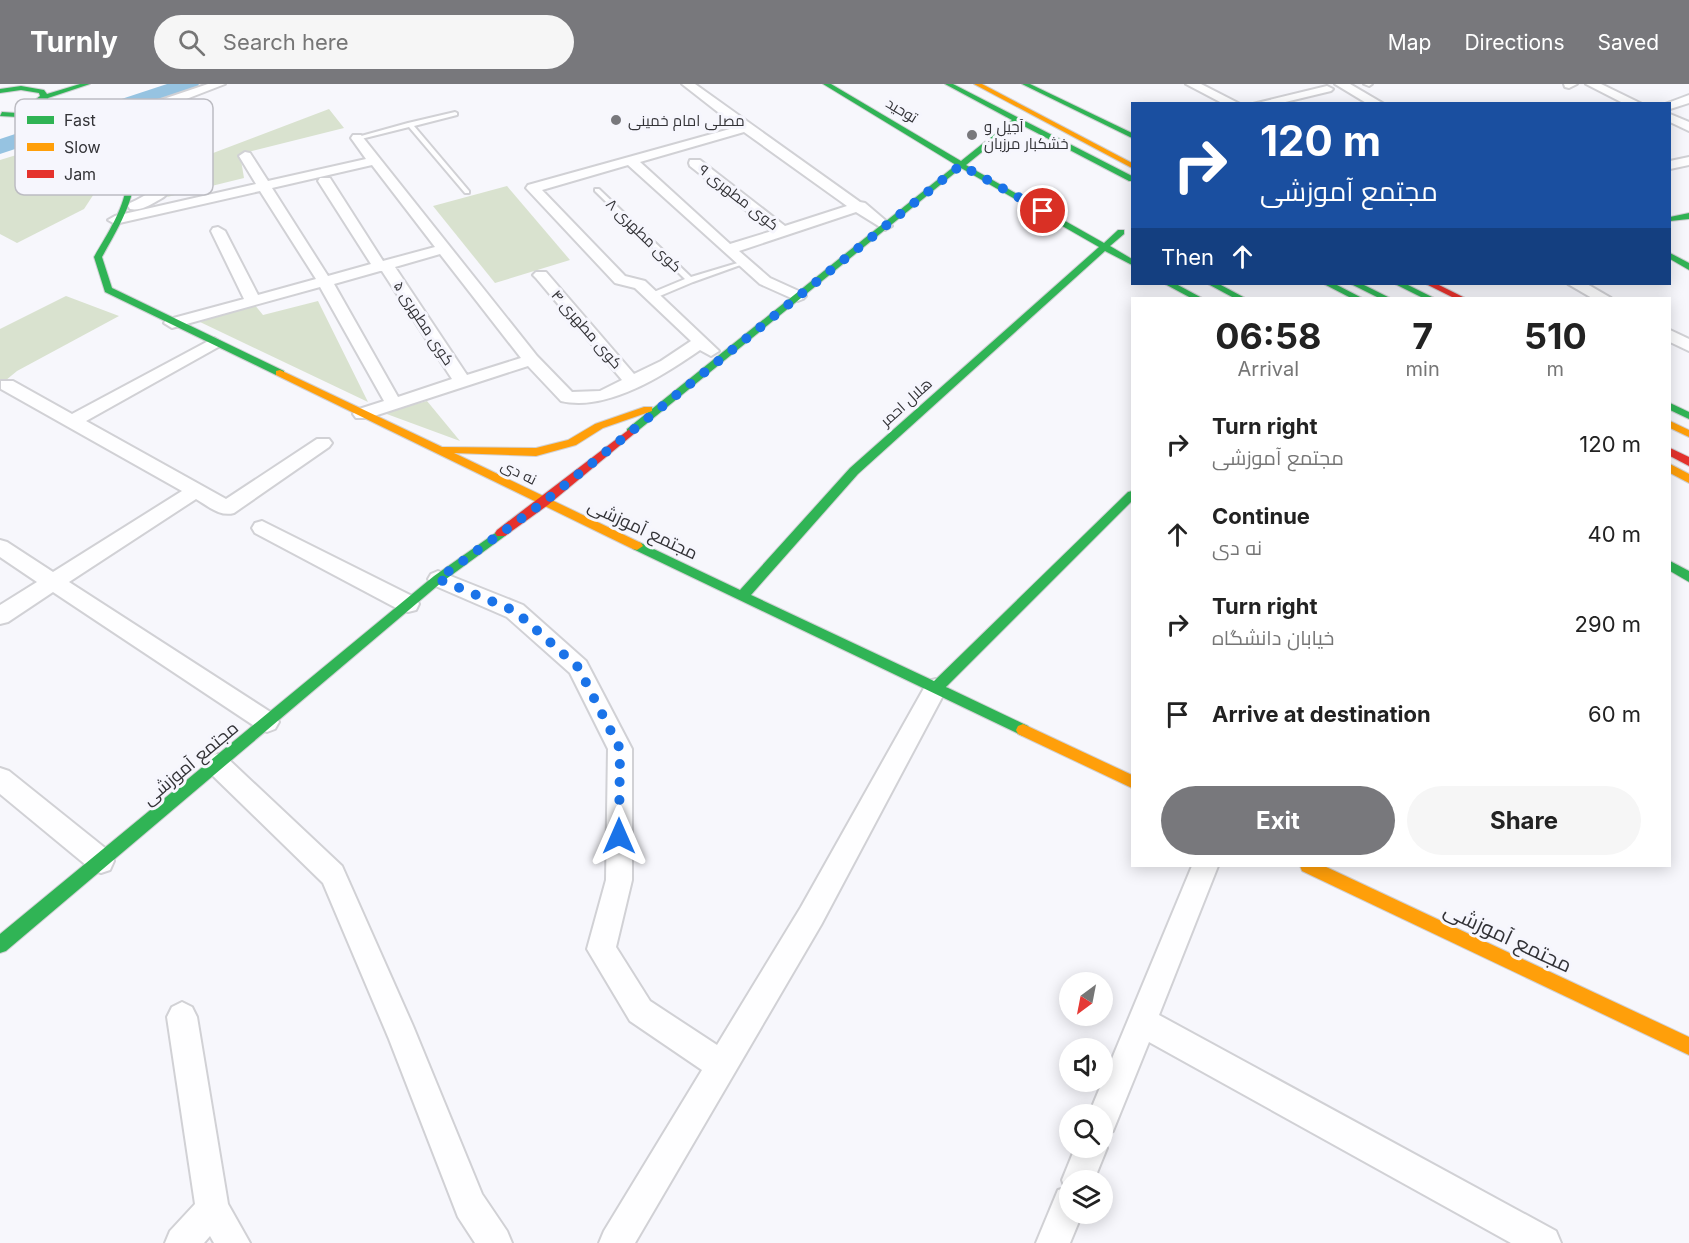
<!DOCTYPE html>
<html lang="en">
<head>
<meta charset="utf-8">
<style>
  body { margin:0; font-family:Inter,Cairo,sans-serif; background:#f6f6f6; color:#222; height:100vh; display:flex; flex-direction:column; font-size:22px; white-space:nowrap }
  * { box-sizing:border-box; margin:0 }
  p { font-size:20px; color:#767676 }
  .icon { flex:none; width:33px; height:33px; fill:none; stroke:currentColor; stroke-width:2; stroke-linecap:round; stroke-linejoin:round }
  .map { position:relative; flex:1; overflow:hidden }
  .drawer { position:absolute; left:1131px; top:213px; width:540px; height:570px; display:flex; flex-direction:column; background:#fff; border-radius:0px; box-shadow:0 3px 15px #0003 }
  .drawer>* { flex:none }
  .guide { position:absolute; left:1131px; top:18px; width:540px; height:183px; border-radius:0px; box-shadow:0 3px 15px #0003; background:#1a4fa0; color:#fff; overflow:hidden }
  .needle { width:39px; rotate:212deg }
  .fabs { position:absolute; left:1059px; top:888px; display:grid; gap:12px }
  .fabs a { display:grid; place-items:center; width:54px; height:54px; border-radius:50%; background:#fff; box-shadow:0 3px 15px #0003; font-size:30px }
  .pin { position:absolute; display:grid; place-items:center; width:51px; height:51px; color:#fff; margin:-26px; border:3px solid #fff; border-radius:50%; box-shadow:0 2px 6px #0007 }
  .me { position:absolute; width:66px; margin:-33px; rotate:0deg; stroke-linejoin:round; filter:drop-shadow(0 0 4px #0008) }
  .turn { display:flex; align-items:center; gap:21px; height:126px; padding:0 30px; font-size:27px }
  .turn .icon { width:78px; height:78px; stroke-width:2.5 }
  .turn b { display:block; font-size:42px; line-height:51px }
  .then { display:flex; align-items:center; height:57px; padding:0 30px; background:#0003; gap:12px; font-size:22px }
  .eta { display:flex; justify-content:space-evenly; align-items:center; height:102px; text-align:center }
  .eta b { font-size:36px; font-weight:700; line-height:42px }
  .button { display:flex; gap:12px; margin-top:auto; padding:12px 30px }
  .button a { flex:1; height:69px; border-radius:36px; background:#78787c; color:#fff; font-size:24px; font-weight:700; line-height:69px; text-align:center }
  .button a+a { background:#f6f6f6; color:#222 }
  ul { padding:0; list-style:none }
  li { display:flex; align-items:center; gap:18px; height:90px; padding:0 30px }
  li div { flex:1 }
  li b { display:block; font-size:22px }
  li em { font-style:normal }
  header { display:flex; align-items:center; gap:36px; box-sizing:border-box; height:84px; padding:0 30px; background:#78787c; color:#fff }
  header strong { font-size:28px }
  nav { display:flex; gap:33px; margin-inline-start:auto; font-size:21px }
  .search { width:420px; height:54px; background:#f6f6f6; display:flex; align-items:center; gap:15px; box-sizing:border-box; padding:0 21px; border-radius:33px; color:#767676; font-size:22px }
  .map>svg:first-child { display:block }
  .green { fill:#d9e2cf }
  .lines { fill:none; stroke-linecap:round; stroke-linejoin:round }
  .river { fill:#96c3e1; fill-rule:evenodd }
  .secondary-tunnel { stroke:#d0d0d5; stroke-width:19; stroke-dasharray:19 9; stroke-linecap:butt }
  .lane-casing { stroke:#d1d1d5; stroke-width:4 }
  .street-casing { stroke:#d1d1d5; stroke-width:4 }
  .fast-casing { stroke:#d1d1d5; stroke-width:2 }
  .slow-casing { stroke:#d1d1d5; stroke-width:2 }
  .jam-casing { stroke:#d1d1d5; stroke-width:2 }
  .lane { fill:#fefeff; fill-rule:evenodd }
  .street { fill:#fefeff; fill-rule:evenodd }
  .fast { fill:#30b455; fill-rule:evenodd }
  .slow { fill:#ff9f0a; fill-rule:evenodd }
  .jam { fill:#e5322d; fill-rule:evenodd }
  .route { stroke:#1a73e8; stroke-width:10; stroke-dasharray:0 18 }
  .poi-dot { fill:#78787c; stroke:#f6f6fd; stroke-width:2 }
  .labels { text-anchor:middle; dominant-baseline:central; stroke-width:6; stroke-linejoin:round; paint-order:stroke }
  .far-street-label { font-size:15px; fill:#333337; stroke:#f6f6fd }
  .far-poi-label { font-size:15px; fill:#333337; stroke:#f6f6fd; text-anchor:start }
  .street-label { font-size:18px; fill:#333337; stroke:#f6f6fd }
  .near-street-label { font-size:21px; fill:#333337; stroke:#f6f6fd }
  .key { fill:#f6f6fd; stroke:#bcbcc2; stroke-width:1.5 }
  .key-label { font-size:16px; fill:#333337 }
</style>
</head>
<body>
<header>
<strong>Turnly</strong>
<div class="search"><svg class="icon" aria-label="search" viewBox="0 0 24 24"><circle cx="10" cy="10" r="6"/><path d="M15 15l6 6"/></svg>Search here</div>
<nav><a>Map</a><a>Directions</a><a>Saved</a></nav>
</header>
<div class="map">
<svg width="1689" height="1159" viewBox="0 0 1689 1159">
  <rect width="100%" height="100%" fill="#f7f7fc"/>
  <g class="green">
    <path d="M329,25l15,19 -104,26 4,24 -77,19 15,-15 10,-21z"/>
    <path d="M49,61l30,4 26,28 -21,32 -67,34 -17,-9v-74z"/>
    <path d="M507,102l63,74 -75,23 -62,-77z"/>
    <path d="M66,212l53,20 -102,55 -17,14v-56z"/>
    <path d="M318,217l50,101 -168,-80 54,-18 9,11z"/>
    <path d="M427,317l33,40 -76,-28z"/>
  </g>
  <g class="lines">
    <path class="river" d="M167,0h32l-3,5 -196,65v-15z"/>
    <path class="secondary-tunnel" d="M62,37l19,8"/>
    <defs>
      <g id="lane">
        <path d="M1364,0h8l-3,2z"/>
        <path d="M455,28l2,1v2l-43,11 55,65v2h-4l-56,-66 -52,13 -3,-2 54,-15z"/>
        <path d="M595,105h4l92,88 50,-15 5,1 -53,19 -38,16h-6v-4l36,-15 -90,-88z"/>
      </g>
      <g id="street">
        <path d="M208,0h17l-93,36c20,18 69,59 25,81 -8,5 -18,10 -27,8l-2,-3 2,-3c65,-28 15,-51 -11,-83l6,-8z"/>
        <path d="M682,0h13l165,118 5,1 27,23 -7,4 -29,-18 -117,39 31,27 33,15 3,3 -3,3 -5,2 -38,-17 -132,-119 -86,25 83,86 20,5 74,70 -8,5 -11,-6c-36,25 -93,62 -139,51l-33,-35 -160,52h-12l-3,-4 3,-4 28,-9 -64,-114 -148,41 -8,-5 2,-3 78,-21 -33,-68 2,-3 5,-1 7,4 33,64 58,-16 -56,-88 -145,33 -7,-4 7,-4 141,-32 -17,-28 6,-4 5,1 18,28 98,-22 -15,-21 2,-3h8l176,221 35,36 28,-1 22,-11 -86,-102 -3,-3 3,-3h10l88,102 27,-13 30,-20 -56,-53 -20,-5 -89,-95 2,-3 209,-58zM744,48l103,74 -62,20 -85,-66h-10l-1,3 1,3 82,65 -42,13 -90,-82zM372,81l63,82 -52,14 -53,-83h-10l-2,3 53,83 -43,12 -56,-88zM440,170l81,104 -54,17 -72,-108zM380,187h2l70,108 -54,18 -64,-113z"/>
        <path d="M1186,0h15l39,20h-16z"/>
        <path d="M1335,0h15l34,20h-16z"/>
        <path d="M1564,0h13l-8,4 -4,-1z"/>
        <path d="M1586,0h15l41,20h-17z"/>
        <path d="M1327,2l6,3 -2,2 -54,13h-24z"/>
        <path d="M1689,11v8l-19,6v-5h-5z"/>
        <path d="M1670,30l19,8v9l-19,-9z"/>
        <path d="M1689,73v8l-19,4v-8z"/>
        <path d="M1568,200h19l24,14h-19z"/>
        <path d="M1670,246l19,9v12l-19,-9z"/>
        <path d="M214,254l8,5 -2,3 -134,75 140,78 91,-60h12l3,4 -3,4 -95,66c-14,4 -26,-7 -38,-14l-127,83 206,133 4,7 -4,7 -8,3 -8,-3 -206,-137 -45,30 -8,2v-19l37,-23 -37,-25v-17l7,2 46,30 129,-81 -181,-102v-8h12l59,33z"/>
        <path d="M262,437l154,77 3,6 -3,6 -8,2 -8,-2 -145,-77 -3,-5 3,-5z"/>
        <path d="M438,487l85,34 63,56 46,88v131l-16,67 34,54 67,44 84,-138 127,-226 8,-2 8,2 3,7 -126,237 -186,318h-36l5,-12 98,-161 -72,-49 -43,-72 19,-69 2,-131 -38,-76 -63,-56 -76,-33 -3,-5 3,-5z"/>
        <path d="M217,670l9,3 116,109 71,160 69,168 25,37 5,12h-37l-17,-26 -69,-178 -66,-156 -115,-112 -3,-7 3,-7z"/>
        <path d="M0,684l9,3 101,81 4,9 -4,9 -9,3 -9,-3 -92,-76z"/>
        <path d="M1192,782h26l-59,149 397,216 5,12h-50l-362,-201 -36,89 -11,4v-21h-13z"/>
        <path d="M182,918l10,5 5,10 31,187 22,39h-36l-4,-7 -6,7h-39l5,-12 25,-27 -28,-187 5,-10z"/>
        <path d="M1102,1053l5,11 -13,32h-24v34h12l-12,29h-34l22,-53 7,-2 -3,-8 13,-32h27z"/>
      </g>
      <g id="fast">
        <path d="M80,0h10l-42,14 6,21 -54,-3 2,-4 45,3 -5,-13 -9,7 -7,-2 14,-11 -1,-3 -18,-3 -21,3v-4l21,-3 23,4 3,4z"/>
        <path d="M823,0h8l130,77 51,-41 -67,-36h8l179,92v5h-3l-111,-58 -52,42 138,78 14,-13h6v4l-14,12 22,13v6l-27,-14 -247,223 -107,121 183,86 194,-189 4,-1v10l-186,186 82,39 2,4 -2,4 -5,2 -390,-187 -2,-3 6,-4 4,1 99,47 110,-122 249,-221 -138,-79 -326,265h-8v-4l329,-264z"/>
        <path d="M1022,0h8l102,49v5z"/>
        <path d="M81,43c81,28 52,75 21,130l10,31 172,83v4h-8l-171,-83 -11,-35c15,-27 48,-72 24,-102 -10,-12 -26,-18 -40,-24l-1,-2z"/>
        <path d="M1689,129v6l-19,2v-4z"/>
        <path d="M1670,169l19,10v7l-19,-11z"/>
        <path d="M1165,200h11l26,14h-11z"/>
        <path d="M1208,200h11l26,14h-11z"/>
        <path d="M1324,200h11l27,14h-11z"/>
        <path d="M1351,200h11l28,14h-11z"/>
        <path d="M1395,200h11l28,14h-11z"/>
        <path d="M1670,319l19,9v7l-19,-9z"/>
        <path d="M501,445l6,4 -2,3 -63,46 -436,369 -6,2v-19l434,-358z"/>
        <path d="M1670,477l19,10v11l-19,-11z"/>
      </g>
      <g id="slow">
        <path d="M974,0h8l150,79v5z"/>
        <path d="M280,286l162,77 94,1 32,-8 27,-16 49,-17h8v4l-49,17 -27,17 -40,11 -82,-3 187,90 2,3 -6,4 -4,-1 -357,-174v-4z"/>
        <path d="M1670,337l19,9v7l-19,-9z"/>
        <path d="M1670,380l19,10v9l-19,-10z"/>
        <path d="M1023,640l109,51v13l-114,-54 -2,-4 2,-4z"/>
        <path d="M1300,782h24l365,171v18l-387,-184z"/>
      </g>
      <g id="jam">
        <path d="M1426,200h11l28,14h-11z"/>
        <path d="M631,344l4,1v4l-87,72 -43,31h-8l-2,-3 2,-3z"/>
        <path d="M1670,364l19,9v9l-19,-10z"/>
      </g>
    </defs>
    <use href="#lane" class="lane-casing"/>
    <use href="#street" class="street-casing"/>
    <use href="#fast" class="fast-casing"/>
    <use href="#slow" class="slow-casing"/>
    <use href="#jam" class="jam-casing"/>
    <use href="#lane" class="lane"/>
    <use href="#street" class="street"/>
    <use href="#fast" class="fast"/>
    <use href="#slow" class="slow"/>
    <use href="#jam" class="jam"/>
  </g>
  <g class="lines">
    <path class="route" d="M619,752l1,-87 -42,-82 -63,-56 -77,-32 106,-77 417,-337 82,46"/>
  </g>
  <g class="poi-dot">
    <circle cx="616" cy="36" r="6"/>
    <circle cx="972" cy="51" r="6"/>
  </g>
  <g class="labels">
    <g class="far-street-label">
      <text transform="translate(902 26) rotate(31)">توحید</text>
      <text transform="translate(739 113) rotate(38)">کوی مطهری ۹</text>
      <text transform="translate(644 151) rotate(44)">کوی مطهری ۸</text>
      <text transform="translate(424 239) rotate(57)">کوی مطهری ۵</text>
      <text transform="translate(587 245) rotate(49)">کوی مطهری ۴</text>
      <text transform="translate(906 318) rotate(-42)">هلال احمر</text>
      <text transform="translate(519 388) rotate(26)">نه دی</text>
    </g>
    <g class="far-poi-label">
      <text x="628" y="36">مصلی امام خمینی</text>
      <text x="984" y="42">آجیل و<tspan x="984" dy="17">خشکبار مرزبان</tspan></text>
    </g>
    <g class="street-label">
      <text transform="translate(643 445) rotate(25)">مجتمع آموزشی</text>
      <text transform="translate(190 679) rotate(-40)">مجتمع آموزشی</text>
    </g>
    <g class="near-street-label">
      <text transform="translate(1508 853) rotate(25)">مجتمع آموزشی</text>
    </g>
  </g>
  <rect x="15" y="15" width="198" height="96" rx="9" class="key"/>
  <rect x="27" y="32" width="27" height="8" fill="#30b455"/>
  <rect x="27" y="59" width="27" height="8" fill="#ff9f0a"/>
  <rect x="27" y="86" width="27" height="8" fill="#e5322d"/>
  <g class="key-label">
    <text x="64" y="42">Fast</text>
    <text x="64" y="69">Slow</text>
    <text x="64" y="96">Jam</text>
  </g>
</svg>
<div class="fabs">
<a><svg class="needle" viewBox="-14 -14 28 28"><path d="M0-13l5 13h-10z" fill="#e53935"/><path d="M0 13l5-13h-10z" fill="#767676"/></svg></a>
<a><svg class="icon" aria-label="sound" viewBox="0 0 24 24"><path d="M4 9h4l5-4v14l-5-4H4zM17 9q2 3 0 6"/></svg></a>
<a><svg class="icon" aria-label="search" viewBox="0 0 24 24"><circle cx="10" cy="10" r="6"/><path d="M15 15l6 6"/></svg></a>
<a><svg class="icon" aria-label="layers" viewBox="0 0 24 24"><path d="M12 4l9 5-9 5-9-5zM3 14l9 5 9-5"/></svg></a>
</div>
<div class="pin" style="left:1043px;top:127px;background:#d93025"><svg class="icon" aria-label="arrive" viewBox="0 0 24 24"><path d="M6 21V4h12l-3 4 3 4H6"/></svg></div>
<svg class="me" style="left:619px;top:752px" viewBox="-20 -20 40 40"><path d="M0-17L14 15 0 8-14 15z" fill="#1a73e8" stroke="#fff" stroke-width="4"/></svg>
<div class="guide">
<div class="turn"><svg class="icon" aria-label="right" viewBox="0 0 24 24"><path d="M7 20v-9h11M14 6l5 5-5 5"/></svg><div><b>120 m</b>مجتمع آموزشی</div></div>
<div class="then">Then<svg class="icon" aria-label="ahead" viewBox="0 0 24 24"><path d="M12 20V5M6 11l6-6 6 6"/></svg></div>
</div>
<section class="drawer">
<div class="eta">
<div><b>06:58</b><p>Arrival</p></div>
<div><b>7</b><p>min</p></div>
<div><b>510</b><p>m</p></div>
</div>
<ul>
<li><svg class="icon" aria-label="right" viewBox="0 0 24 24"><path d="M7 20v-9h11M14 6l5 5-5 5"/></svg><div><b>Turn right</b><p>مجتمع آموزشی</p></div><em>120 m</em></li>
<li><svg class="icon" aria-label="ahead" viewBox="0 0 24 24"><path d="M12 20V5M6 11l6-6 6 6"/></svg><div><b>Continue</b><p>نه دی</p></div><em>40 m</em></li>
<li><svg class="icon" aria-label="right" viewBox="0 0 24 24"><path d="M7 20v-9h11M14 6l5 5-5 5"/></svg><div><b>Turn right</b><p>خیابان دانشگاه</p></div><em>290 m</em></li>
<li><svg class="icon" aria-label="arrive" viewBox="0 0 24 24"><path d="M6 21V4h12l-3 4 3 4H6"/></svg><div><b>Arrive at destination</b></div><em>60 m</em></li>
</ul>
<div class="button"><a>Exit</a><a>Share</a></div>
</section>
</div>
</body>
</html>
